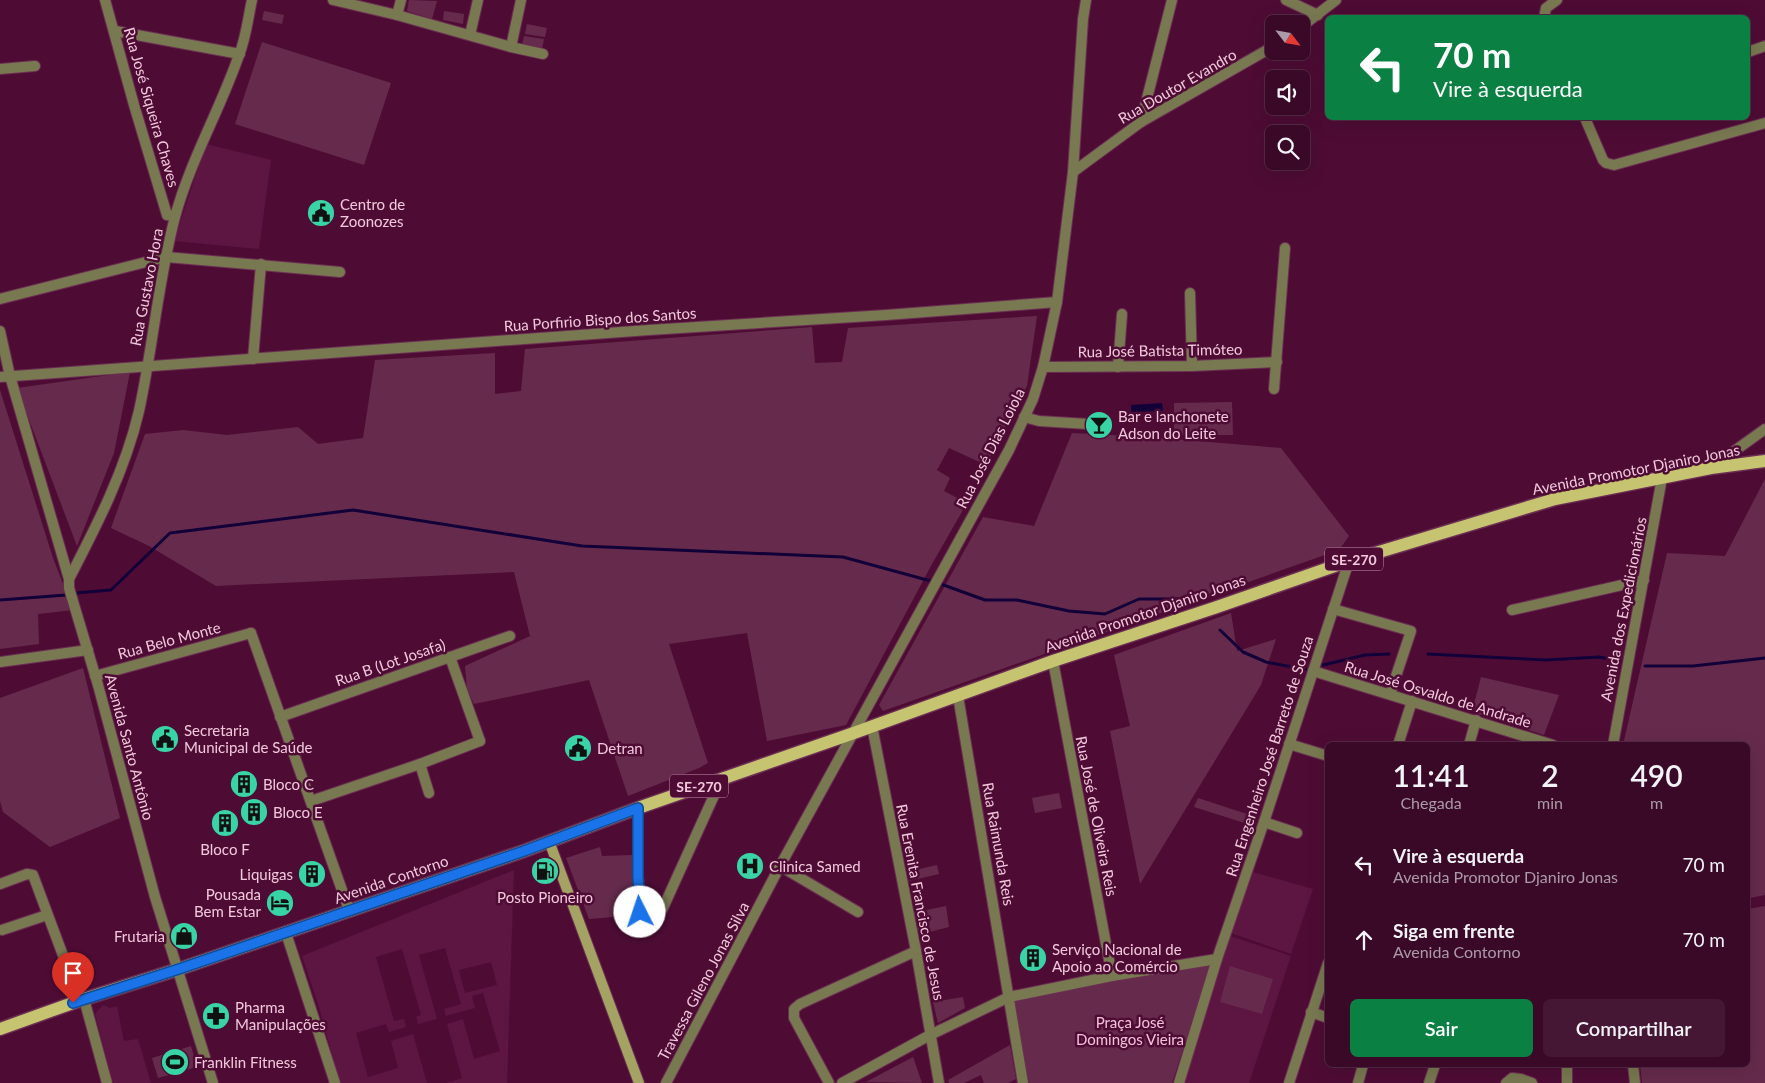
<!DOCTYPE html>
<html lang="pt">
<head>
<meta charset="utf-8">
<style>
  body { margin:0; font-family:Lato,sans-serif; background:#451734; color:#f1f3f6; height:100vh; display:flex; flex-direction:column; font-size:19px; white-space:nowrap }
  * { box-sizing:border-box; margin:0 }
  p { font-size:16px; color:#ab9aa8 }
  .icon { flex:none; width:28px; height:28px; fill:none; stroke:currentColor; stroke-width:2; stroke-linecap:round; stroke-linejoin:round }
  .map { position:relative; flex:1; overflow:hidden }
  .side { position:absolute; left:1325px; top:742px; width:425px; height:325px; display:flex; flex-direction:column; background:#3a0928; border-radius:8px; box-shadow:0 5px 20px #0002,0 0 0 1px #542a45 }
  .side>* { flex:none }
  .top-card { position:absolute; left:1325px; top:15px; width:425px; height:105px; border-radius:8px; box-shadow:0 5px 20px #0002,0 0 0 1px #542a45; background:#0b8043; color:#fff; overflow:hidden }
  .needle { width:32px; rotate:121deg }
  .buttons { position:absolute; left:1265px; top:15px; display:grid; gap:10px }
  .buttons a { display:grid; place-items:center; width:45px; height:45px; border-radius:8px; background:#3a0928; box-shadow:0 5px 20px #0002,0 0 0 1px #542a45; font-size:25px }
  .pin { position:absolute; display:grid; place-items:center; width:42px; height:42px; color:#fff; margin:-51px -21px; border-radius:50% 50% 50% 0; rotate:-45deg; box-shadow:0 0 5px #0007 }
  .pin .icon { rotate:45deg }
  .me { position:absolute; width:55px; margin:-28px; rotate:356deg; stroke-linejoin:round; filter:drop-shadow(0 0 4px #0008) }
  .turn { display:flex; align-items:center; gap:18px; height:105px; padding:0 25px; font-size:22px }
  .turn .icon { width:65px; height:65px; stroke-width:2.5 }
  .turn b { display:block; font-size:35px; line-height:42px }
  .eta { display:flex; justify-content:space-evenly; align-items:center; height:85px; text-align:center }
  .eta b { font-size:30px; font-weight:600; line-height:35px }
  .button { display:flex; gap:10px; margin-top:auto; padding:10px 25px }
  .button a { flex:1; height:58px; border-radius:8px; background:#0b8043; color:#fff; font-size:20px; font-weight:600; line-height:58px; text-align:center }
  .button a+a { background:#451734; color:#f1f3f6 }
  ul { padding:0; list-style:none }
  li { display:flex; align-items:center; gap:15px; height:75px; padding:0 25px }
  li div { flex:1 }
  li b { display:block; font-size:19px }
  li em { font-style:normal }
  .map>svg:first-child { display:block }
  .built { fill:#5d1541; fill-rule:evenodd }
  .green { fill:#662b4c }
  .water { fill:#120038 }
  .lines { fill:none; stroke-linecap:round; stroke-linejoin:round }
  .stream { stroke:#120038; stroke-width:3 }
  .minor-casing { stroke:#6c2e53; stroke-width:12 }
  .tertiary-casing { stroke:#6c2e53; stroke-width:12 }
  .secondary-casing { stroke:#6c2e53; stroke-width:12 }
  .primary-casing { stroke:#6c2e53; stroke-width:15 }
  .minor { stroke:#787851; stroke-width:10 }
  .tertiary { stroke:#787851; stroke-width:10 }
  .secondary { stroke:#a4a363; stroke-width:10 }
  .primary { stroke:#c6c470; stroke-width:12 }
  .route-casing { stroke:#114b97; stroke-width:12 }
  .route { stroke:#1a73e8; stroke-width:9 }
  .labels { text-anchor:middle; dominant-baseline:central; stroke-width:5; stroke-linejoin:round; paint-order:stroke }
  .shield { fill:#4e0c35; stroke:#c190aa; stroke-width:1 }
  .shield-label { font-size:14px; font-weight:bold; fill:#f2c9dc }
  .street-label { font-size:15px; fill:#f2c9dc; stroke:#4e0c35 }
  .poi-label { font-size:15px; fill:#f2c9dc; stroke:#4e0c35; text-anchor:start }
  .park-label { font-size:15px; fill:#f2c2d9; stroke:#4e0c35 }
</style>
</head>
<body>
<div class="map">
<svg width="1765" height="1083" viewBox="0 0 1765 1083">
  <rect width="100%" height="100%" fill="#4e0c35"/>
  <g class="built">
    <path d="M206,144l65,16 -12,89 -85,-8z"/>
    <path d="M514,870l-7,213h-61l16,-5 -15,-54 16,-5 11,40 26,-8 -17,-58 -11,3 3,12 -29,8 -2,-7 17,-5 -16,-56 -26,7 18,64 -19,5 -2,-7 5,-2 -19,-66 -26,8 18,64 10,-2 2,8 -17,5 -3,-8 -30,9 12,44 30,-9 -7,-27 22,-7 14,49h-87l-21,-76 -17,-51zM491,962l6,23 -32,8 -6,-23z"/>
    <path d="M1253,872l60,17 -22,65 -60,-21z"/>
    <path d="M1230,936l61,20 -42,127h-67z"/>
    <path d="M103,1005l7,3 7,-2 7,35 14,-2 13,44h-38l-18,-69z"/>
  </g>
  <g class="green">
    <path d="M409,0l28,1 -5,18 -25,-8z"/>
    <path d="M264,11l20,4 -2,9 -20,-4z"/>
    <path d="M444,11l20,3 -1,10 -20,-4z"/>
    <path d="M527,24l20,4 -2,9 -20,-3z"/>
    <path d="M524,36l20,3 -2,10 -20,-4z"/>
    <path d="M262,42l129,41 -27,82 -129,-41z"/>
    <path d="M1037,316l-10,70 -41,79 -37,-17 -12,22 13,8 -6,13 23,12 -35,61 -86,161 -79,16 -20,-108 -78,11 39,119 -9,5 -71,28 -39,-116 -115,24 -7,-15 -2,-23 65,-30 -16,-64 -298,14 -67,-40 -38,-18 34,-94 38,-4 44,5 71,-8 20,17 45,-6 12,-78 120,-7v41l26,-3 4,-42 287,-22 3,36 27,-1 6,-34z"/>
    <path d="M130,372l-16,81 -37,93 -60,-158z"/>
    <path d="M0,390l53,168 20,52 -35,4 1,30 -39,5z"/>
    <path d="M1232,402l1,33h-59v-32z"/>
    <path d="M1072,433l77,4 132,11 68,88 -10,14 -456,161 -4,-6 104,-188 51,9z"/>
    <path d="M1765,479v416l-15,3 -2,-4v-149h-125l44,-192 58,3z"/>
    <path d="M1231,613l6,38 39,-12 -15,46 -121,199 -30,-153 20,-5 -16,-71z"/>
    <path d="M83,668l37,150 -70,29 -47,-35 -3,-11v-103z"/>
    <path d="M1481,677l78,18 -15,40 -72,-23z"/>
    <path d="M1059,793l3,15 -27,5 -3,-15z"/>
    <path d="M1198,798l55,18 -2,9 -57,-18z"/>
    <path d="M600,847l2,9 30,-1 6,60 -49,4 -23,-61z"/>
    <path d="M937,865l2,9 -30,7 -3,-9z"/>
    <path d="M946,906l3,21 -32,8 -5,-22z"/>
    <path d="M1765,906v177h-123l-2,-18h108v-156z"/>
    <path d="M1211,965l-39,118h-145l-14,-83 100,-20z"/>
    <path d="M1230,966l43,13 -11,35 -42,-12z"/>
    <path d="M963,997l2,11 -27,15 -5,-21z"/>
    <path d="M1010,1045l6,34 -8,4h-24l-3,-8 -17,8h-15l-1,-3z"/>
    <path d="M191,1046l6,21 -39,11 -6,-20z"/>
    <path d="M913,1057l9,26 -56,-1z"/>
  </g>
  <path class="water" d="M1162,403l1,8 -32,1v-7z"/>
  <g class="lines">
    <g class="stream">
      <path d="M76,593l35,-3 59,-57 183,-23 229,36 261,11 95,26 47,17h32l52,11 36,3 34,-15h50"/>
      <path d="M0,600l66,-5"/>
      <path d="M1220,630l23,22 23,10 36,7h4"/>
      <path d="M1428,654l118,6 53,-3 21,4"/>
      <path d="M1323,665l42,-10 24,-1"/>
      <path d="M1645,666h48l72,-8"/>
    </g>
    <defs>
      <g id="minor">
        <path d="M105,0l29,105 33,110 8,1"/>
        <path d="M333,0l64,15 114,32 32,7"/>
        <path d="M1286,0l32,15"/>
        <path d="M397,15l4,-15"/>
        <path d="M1544,18l2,-10 11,-8"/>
        <path d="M1301,27l35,-27"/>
        <path d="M115,31l125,23"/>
        <path d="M470,35l8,-35"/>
        <path d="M511,47l10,-47"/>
        <path d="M1748,52l17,-6"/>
        <path d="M0,69l35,-3"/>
        <path d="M1585,118l18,42 3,3 8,2 151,-42"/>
        <path d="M1141,122l31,-122"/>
        <path d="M1073,172l68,-50 133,-76"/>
        <path d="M1190,293l2,73"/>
        <path d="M0,299l166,-42 174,15"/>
        <path d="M0,331l10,45 59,203v9l29,97 57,212 58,186"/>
        <path d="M253,359l8,-95"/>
        <path d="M1043,367l149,-1 85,-4"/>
        <path d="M1118,367l4,-53"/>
        <path d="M0,377l649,-47 237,-15 171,-13"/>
        <path d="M1274,389l11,-141"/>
        <path d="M1024,417l15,4 49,3"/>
        <path d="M1712,467l53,-38"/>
        <path d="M69,579c28,-54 56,-108 70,-168 14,-64 19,-130 36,-194 15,-56 45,-107 64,-162 7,-17 9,-37 13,-55"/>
        <path d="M1333,609l78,22 -21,63"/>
        <path d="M1512,610l132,-30"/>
        <path d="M251,633l98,277"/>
        <path d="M1053,661l59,315"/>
        <path d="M0,662l88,-12"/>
        <path d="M1313,671l240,74"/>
        <path d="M958,696l65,387"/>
        <path d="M280,717l230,-81"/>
        <path d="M872,726l44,225 23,132"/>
        <path d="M1289,744l39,12"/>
        <path d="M1398,745l14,-44"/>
        <path d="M1469,745l7,-25"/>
        <path d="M1613,745l49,-267"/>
        <path d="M420,764l9,29"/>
        <path d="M311,801l109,-37 60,-23"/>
        <path d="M638,808v68l3,37 5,6c8,1 12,-4 17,-11l59,-130"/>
        <path d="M1264,822l33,11"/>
        <path d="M780,866l78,46"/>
        <path d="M0,884l27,-10 6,1 47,126"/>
        <path d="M2,930l45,-15"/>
        <path d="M84,999l23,84"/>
        <path d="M1311,1012l17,6"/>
        <path d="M1567,1065v18"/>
        <path d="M1633,1065l2,18"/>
        <path d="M666,1083l114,-217 229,-416 24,-51 10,-32 14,-65 16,-130 10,-153 3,-19"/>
        <path d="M829,1083l-35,-65v-9l6,-5 116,-53"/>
        <path d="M842,1083l88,-48 79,-38 103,-21 105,-17"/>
        <path d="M1179,1083l38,-124 47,-137 85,-261"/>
        <path d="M1289,1083l39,-120"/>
        <path d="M1358,1083l5,-18"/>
        <path d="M1429,1083l6,-18"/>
        <path d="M1506,1083l6,-5 9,1 11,4"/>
      </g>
      <g id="tertiary">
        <path d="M450,657l30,84"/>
        <path d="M95,676l156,-43"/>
        <path d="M286,933l49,150"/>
      </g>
      <path id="secondary" d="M549,841l90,242"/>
      <path id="primary" d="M0,1029l84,-30 95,-30 345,-118 114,-43 213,-74 202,-73 161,-53 135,-47 206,-62 156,-31 54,-7"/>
    </defs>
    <use href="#minor" class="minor-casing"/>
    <use href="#tertiary" class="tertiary-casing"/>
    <use href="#secondary" class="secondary-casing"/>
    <use href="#primary" class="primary-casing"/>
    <use href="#minor" class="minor"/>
    <use href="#tertiary" class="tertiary"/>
    <use href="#secondary" class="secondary"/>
    <use href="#primary" class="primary"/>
  </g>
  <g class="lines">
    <defs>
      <path id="route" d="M73,1003l106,-34 345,-118 114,-43v68l2,36"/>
    </defs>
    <use href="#route" class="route-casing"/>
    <use href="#route" class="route"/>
  </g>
  <defs>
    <symbol id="civic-disc" viewBox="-11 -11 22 22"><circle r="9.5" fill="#39d4a5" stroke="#4e0c35"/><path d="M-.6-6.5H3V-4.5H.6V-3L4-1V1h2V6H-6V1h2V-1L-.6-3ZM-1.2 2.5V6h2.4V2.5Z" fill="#111"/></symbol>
    <symbol id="bar-disc" viewBox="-11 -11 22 22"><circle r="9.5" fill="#39d4a5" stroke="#4e0c35"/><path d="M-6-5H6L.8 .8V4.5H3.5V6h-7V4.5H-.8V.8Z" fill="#111"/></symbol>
    <symbol id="building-disc" viewBox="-11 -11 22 22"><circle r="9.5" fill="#39d4a5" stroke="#4e0c35"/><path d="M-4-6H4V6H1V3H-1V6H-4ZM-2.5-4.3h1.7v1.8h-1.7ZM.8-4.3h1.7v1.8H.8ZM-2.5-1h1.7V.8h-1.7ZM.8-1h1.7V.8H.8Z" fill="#111"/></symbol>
    <symbol id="hospital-disc" viewBox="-11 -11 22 22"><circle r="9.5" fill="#39d4a5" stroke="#4e0c35"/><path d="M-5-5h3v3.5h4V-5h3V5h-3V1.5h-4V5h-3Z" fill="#111"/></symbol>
    <symbol id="fuel-disc" viewBox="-11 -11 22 22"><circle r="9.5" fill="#39d4a5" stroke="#4e0c35"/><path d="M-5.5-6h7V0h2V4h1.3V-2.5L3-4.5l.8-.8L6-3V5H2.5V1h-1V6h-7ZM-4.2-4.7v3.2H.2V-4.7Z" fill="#111"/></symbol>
    <symbol id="hotel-disc" viewBox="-11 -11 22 22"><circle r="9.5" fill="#39d4a5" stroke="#4e0c35"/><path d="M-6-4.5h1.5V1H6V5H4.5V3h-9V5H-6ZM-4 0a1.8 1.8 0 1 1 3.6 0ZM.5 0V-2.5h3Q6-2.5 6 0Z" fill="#111"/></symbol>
    <symbol id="shop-disc" viewBox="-11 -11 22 22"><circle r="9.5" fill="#39d4a5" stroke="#4e0c35"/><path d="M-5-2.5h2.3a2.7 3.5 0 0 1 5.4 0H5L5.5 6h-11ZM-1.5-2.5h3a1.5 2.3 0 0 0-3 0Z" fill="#111"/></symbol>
    <symbol id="pharmacy-disc" viewBox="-11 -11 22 22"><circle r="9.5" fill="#39d4a5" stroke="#4e0c35"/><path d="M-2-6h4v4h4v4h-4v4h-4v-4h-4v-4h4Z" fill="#111"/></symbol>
    <symbol id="stadium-disc" viewBox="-11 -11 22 22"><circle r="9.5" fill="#39d4a5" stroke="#4e0c35"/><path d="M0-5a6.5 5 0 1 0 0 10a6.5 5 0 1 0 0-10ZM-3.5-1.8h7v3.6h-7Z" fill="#111"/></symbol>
  </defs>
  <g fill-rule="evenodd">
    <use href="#civic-disc" x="305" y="197" width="32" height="32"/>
    <use href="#bar-disc" x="1083" y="409" width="32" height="32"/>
    <use href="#civic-disc" x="149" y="723" width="32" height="32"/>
    <use href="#civic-disc" x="562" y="732" width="32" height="32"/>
    <use href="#building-disc" x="228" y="768" width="32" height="32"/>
    <use href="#building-disc" x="238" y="796" width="32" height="32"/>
    <use href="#building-disc" x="209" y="807" width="32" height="32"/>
    <use href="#hospital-disc" x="734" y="850" width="32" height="32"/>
    <use href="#fuel-disc" x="529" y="855" width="32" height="32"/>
    <use href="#building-disc" x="296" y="858" width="32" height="32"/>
    <use href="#hotel-disc" x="264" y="887" width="32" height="32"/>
    <use href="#shop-disc" x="168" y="920" width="32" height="32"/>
    <use href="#building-disc" x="1017" y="942" width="32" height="32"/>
    <use href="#pharmacy-disc" x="200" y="1000" width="32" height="32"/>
    <use href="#stadium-disc" x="159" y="1046" width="32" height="32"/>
  </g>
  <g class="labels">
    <g class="shield">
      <rect x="1325" y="547.5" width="58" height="23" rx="4"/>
      <rect x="670" y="774.5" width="58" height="23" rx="4"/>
    </g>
    <g class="shield-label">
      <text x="1354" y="559">SE-270</text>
      <text x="699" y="786">SE-270</text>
    </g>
    <g class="street-label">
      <text transform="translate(1177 86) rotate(-30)">Rua Doutor Evandro</text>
      <text transform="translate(152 107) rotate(74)">Rua José Siqueira Chaves</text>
      <text transform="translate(146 287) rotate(-79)">Rua Gustavo Hora</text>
      <text transform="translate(600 319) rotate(-4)">Rua Porfirio Bispo dos Santos</text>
      <text transform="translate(1160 350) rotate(-1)">Rua José Batista Timóteo</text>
      <text transform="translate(990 448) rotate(-63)">Rua José Dias Loiola</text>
      <text transform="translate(1636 469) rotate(-11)">Avenida Promotor Djaniro Jonas</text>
      <text transform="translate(1623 609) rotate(-79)">Avenida dos Expedicionários</text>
      <text transform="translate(1145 613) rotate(-19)">Avenida Promotor Djaniro Jonas</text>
      <text transform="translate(169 640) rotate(-15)">Rua Belo Monte</text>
      <text transform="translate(390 662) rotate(-19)">Rua B (Lot Josafa)</text>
      <text transform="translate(1438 694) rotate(17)">Rua José Osvaldo de Andrade</text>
      <text transform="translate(130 747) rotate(75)">Avenida Santo Antônio</text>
      <text transform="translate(1269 756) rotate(-72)">Rua Engenheiro José Barreto de Souza</text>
      <text transform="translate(1097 816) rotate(79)">Rua José de Oliveira Reis</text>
      <text transform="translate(999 844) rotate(80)">Rua Raimunda Reis</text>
      <text transform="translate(391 879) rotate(-19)">Avenida Contorno</text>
      <text transform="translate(921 902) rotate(79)">Rua Erenita Francisco de Jesus</text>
      <text transform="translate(703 981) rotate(-62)">Travessa Gileno Jonas Silva</text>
    </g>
    <g class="poi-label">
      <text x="340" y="204">Centro de<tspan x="340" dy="17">Zoonozes</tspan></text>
      <text x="1118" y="416">Bar e lanchonete<tspan x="1118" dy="17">Adson do Leite</tspan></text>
      <text x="184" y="730">Secretaria<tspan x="184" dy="17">Municipal de Saúde</tspan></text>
      <text x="597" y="748">Detran</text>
      <text x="263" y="784">Bloco C</text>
      <text x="273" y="812">Bloco E</text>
      <text x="225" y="849" text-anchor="middle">Bloco F</text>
      <text x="769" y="866">Clinica Samed</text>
      <text x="293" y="874" text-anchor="end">Liquigas</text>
      <text x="261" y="894" text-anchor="end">Pousada<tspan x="261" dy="17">Bem Estar</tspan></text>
      <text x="545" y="897" text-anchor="middle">Posto Pioneiro</text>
      <text x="165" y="936" text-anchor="end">Frutaria</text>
      <text x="1052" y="949">Serviço Nacional de<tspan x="1052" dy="17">Apoio ao Comércio</tspan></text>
      <text x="235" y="1007">Pharma<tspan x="235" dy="17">Manipulações</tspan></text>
      <text x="194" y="1062">Franklin Fitness</text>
    </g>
    <g class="park-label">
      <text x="1130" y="1022">Praça José<tspan x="1130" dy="17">Domingos Vieira</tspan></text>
    </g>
  </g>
</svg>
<div class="buttons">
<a><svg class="needle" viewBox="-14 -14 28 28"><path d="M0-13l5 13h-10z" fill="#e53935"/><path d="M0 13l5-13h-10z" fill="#ab9aa8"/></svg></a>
<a><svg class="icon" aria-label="sound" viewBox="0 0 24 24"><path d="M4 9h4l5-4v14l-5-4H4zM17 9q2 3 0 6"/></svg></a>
<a><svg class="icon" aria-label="search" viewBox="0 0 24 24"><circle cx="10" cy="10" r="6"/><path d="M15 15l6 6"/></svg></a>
</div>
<div class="pin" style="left:73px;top:1003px;background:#d93025"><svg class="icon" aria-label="arrive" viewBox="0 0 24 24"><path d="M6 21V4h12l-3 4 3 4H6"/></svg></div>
<svg class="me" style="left:640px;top:912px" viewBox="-20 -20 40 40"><circle r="19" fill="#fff"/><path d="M0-13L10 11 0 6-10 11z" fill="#1a73e8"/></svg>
<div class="top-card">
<div class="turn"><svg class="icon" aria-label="left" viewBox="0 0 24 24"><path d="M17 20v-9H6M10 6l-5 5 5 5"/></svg><div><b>70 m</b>Vire à esquerda</div></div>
</div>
<section class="side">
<div class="eta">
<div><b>11:41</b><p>Chegada</p></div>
<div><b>2</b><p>min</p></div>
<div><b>490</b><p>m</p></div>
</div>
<ul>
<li><svg class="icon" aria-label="left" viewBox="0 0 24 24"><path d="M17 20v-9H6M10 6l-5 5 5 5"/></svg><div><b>Vire à esquerda</b><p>Avenida Promotor Djaniro Jonas</p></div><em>70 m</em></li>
<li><svg class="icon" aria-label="ahead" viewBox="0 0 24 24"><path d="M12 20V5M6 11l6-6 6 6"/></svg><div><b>Siga em frente</b><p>Avenida Contorno</p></div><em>70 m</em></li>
</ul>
<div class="button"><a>Sair</a><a>Compartilhar</a></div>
</section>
</div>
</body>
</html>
